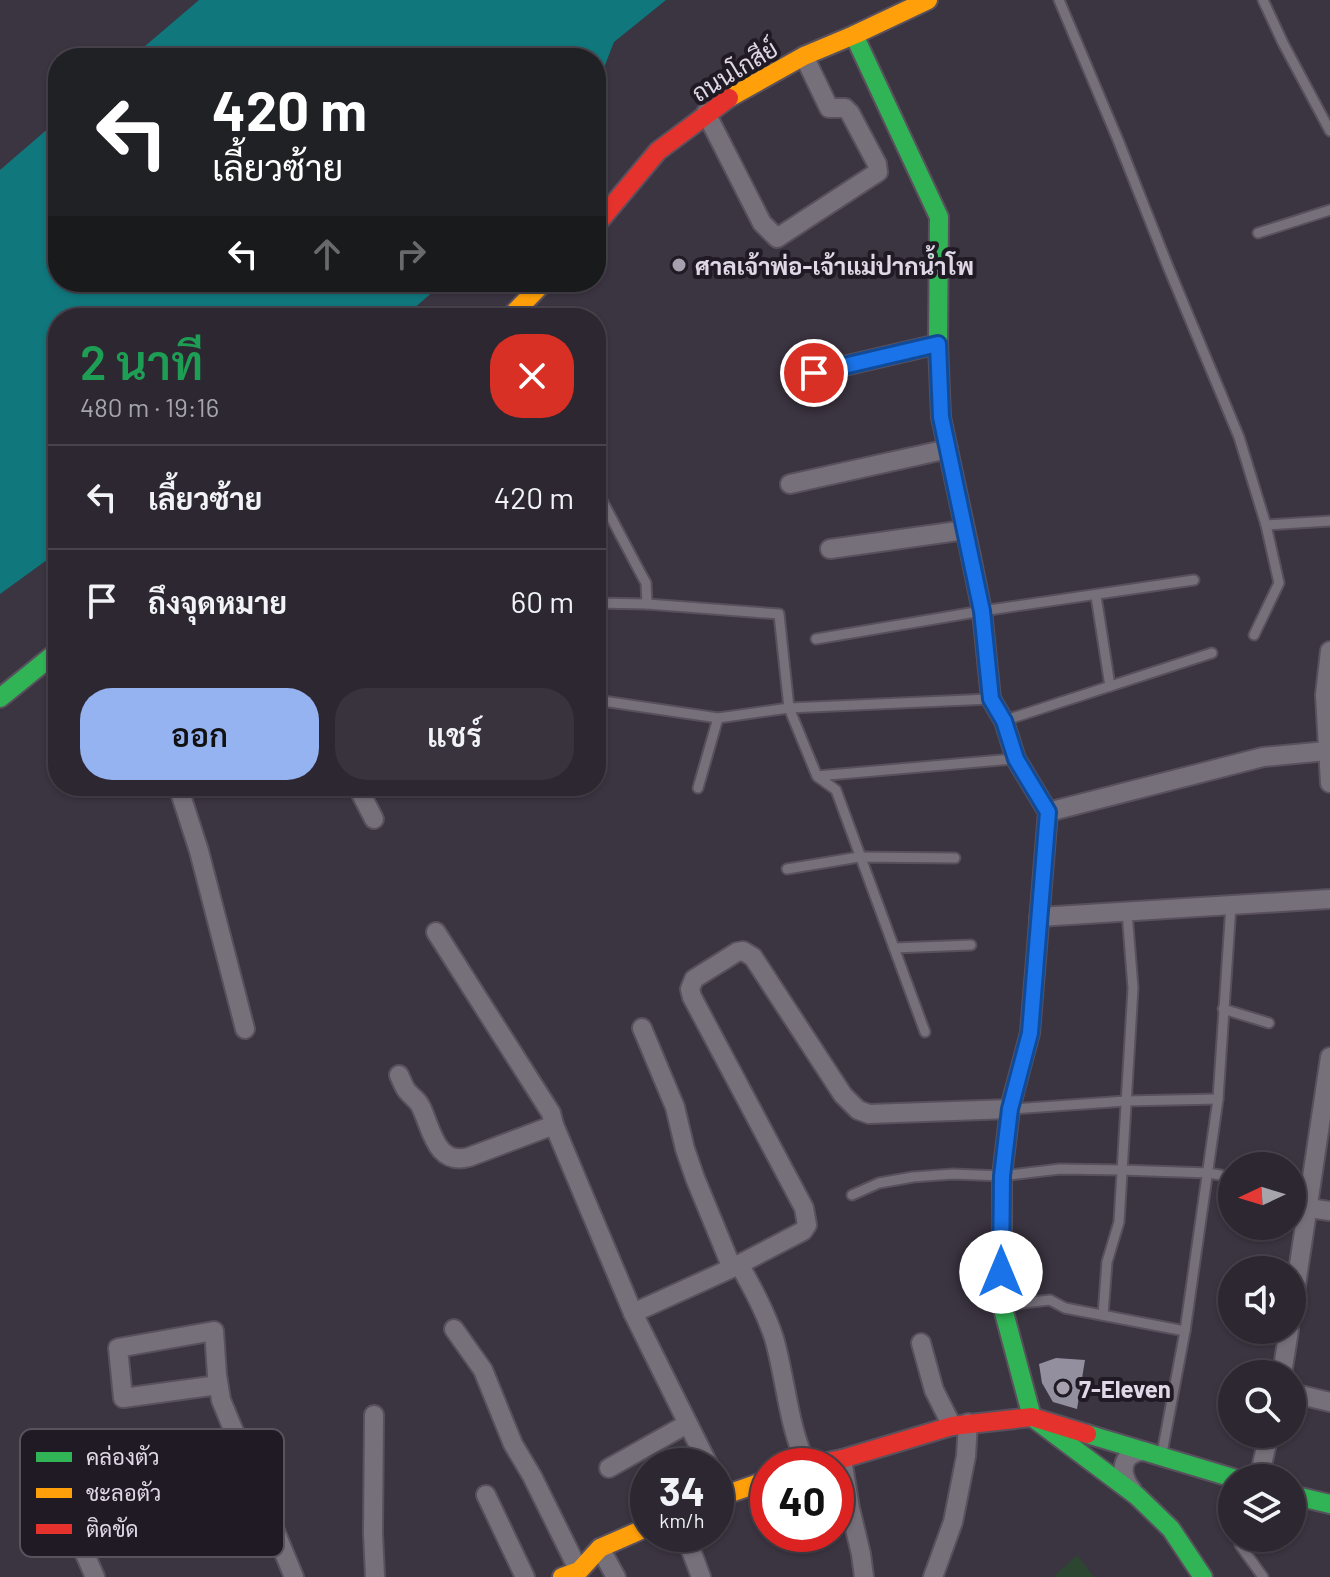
<!DOCTYPE html>
<html lang="th">
<head>
<meta charset="utf-8">
<style>
  body { margin:0; font-family:Barlow,Sarabun,sans-serif; background:#38333d; color:#f1f3f6; height:100vh; display:flex; flex-direction:column; font-size:30px; white-space:nowrap }
  * { box-sizing:border-box; margin:0 }
  p { font-size:26px; color:#a6a5ab }
  .icon { flex:none; width:44px; height:44px; fill:none; stroke:currentColor; stroke-width:2; stroke-linecap:round; stroke-linejoin:round }
  .map { position:relative; flex:1; overflow:hidden }
  .side { position:absolute; left:48px; top:308px; width:558px; height:488px; display:flex; flex-direction:column; background:#2c2731; border-radius:32px; box-shadow:0 2px 6px #0004,0 0 0 2px #48444d }
  .side>* { flex:none }
  .hud { position:absolute; left:48px; top:48px; width:558px; height:244px; border-radius:32px; box-shadow:0 2px 6px #0004,0 0 0 2px #48444d; background:#202124; color:#fff; overflow:hidden }
  .needle { width:52px; rotate:266deg }
  .controls { position:absolute; left:1218px; top:1152px; display:grid; gap:16px }
  .controls a { display:grid; place-items:center; width:88px; height:88px; border-radius:50%; background:#2c2731; box-shadow:0 2px 6px #0004,0 0 0 2px #48444d; font-size:40px }
  .speed { position:absolute; left:630px; top:1448px; display:flex; gap:16px; font-size:40px; font-weight:700; text-align:center }
  .speed>* { display:grid; place-content:center; width:104px; height:104px; border-radius:50%; background:#2c2731; box-shadow:0 2px 6px #0004,0 0 0 2px #48444d; line-height:1 }
  .speed small { font-size:20px; font-weight:400 }
  .speed .limit { border:12px solid #d22; background:#fff; color:#111 }
  .pin { position:absolute; display:grid; place-items:center; width:68px; height:68px; color:#fff; margin:-34px; border:4px solid #fff; border-radius:50%; box-shadow:0 2px 8px #0007 }
  .me { position:absolute; width:88px; margin:-44px; rotate:0deg; stroke-linejoin:round; filter:drop-shadow(0 0 6px #0008) }
  .turn { display:flex; align-items:center; gap:28px; height:168px; padding:0 32px; font-size:36px }
  .turn .icon { width:104px; height:104px; stroke-width:2.5 }
  .turn b { display:block; font-size:56px; line-height:68px }
  .lanes { display:flex; align-items:center; height:76px; padding:0 32px; background:#0003; justify-content:center; gap:40px; direction:ltr }
  .lanes .off { opacity:.35 }
  .round { display:grid; place-items:center; flex:none; width:84px; height:84px; border-radius:32px; background:#38333d }
  .head { display:flex; align-items:center; justify-content:space-between; height:136px; padding:0 32px }
  h1 { font-size:48px; font-weight:600; line-height:60px; color:#1e9e55 }
  .button { display:flex; gap:16px; margin-top:auto; padding:16px 32px }
  .button a { flex:1; height:92px; border-radius:32px; background:#95b2f1; color:#111; font-size:32px; font-weight:600; line-height:92px; text-align:center }
  .button a+a { background:#38333d; color:#f1f3f6 }
  ul { padding:0; list-style:none }
  li { display:flex; align-items:center; gap:24px; height:104px; padding:0 32px; border-top:2px solid #48444d }
  li div { flex:1 }
  li b { display:block; font-size:30px }
  li em { font-style:normal }
  .map>svg:first-child { display:block }
  .green { fill:#2c4631 }
  .water { fill:#10777d }
  .building { fill:#938f9e }
  .lines { fill:none; stroke-linecap:round; stroke-linejoin:round }
  .lane-casing { stroke:#58515d; stroke-width:13 }
  .street-casing { stroke:#58515d; stroke-width:22 }
  .fast-casing { stroke:#58515d; stroke-width:22 }
  .slow-casing { stroke:#58515d; stroke-width:22 }
  .jam-casing { stroke:#58515d; stroke-width:22 }
  .lane { stroke:#76707b; stroke-width:9 }
  .street { stroke:#76707b; stroke-width:18 }
  .fast { stroke:#30b455; stroke-width:18 }
  .slow { stroke:#ff9f0a; stroke-width:18 }
  .jam { stroke:#e5322d; stroke-width:18 }
  .route-casing { stroke:#114b97; stroke-width:20 }
  .route { stroke:#1a73e8; stroke-width:14 }
  .poi-dot { fill:#a69fad; stroke:#1f1a24; stroke-width:3 }
  .labels { text-anchor:middle; dominant-baseline:central; stroke-width:8; stroke-linejoin:round; paint-order:stroke }
  .street-label { font-size:24px; fill:#e0d8e7; stroke:#1f1a24 }
  .poi-label { font-size:24px; font-weight:bold; fill:#e0d8e7; stroke:#1f1a24; text-anchor:start }
  .key { fill:#1f1a24; stroke:#59535e; stroke-width:2 }
  .key-label { font-size:22px; fill:#e0d8e7 }
</style>
</head>
<body>
<div class="map">
<svg width="1330" height="1577" viewBox="0 0 1330 1577">
  <rect width="100%" height="100%" fill="#3b3441"/>
  <path class="green" d="M1077,1555l17,22h-41z"/>
  <g class="water">
    <path d="M199,0h467l-52,42 -18,46v-30h-465z"/>
    <path d="M58,120v162h386l-41,36h-345v234l-58,42v-424z"/>
  </g>
  <path class="building" d="M1056,1358l29,2 -8,49 -24,-7 -11,-19 -3,-19z"/>
  <g class="lines">
    <defs>
      <g id="lane">
        <path d="M1059,0l59,140 51,129 70,168 27,88 13,58 -25,52"/>
        <path d="M1263,0l20,43 47,88"/>
        <path d="M1258,233l72,-23"/>
        <path d="M596,489l45,85 5,9 1,21"/>
        <path d="M1266,525l64,-4"/>
        <path d="M1096,596l14,90"/>
        <path d="M596,603l51,1 132,10 10,94 28,68 196,-17"/>
        <path d="M816,639l166,-28 212,-31"/>
        <path d="M596,700l122,18 71,-10 201,-9"/>
        <path d="M1006,720l206,-67"/>
        <path d="M818,777l18,13 89,242"/>
        <path d="M698,788l20,-70"/>
        <path d="M787,869l72,-12 96,1"/>
        <path d="M894,948l77,-3"/>
        <path d="M1223,1009l46,14"/>
        <path d="M1013,1109l113,-8 92,-2"/>
        <path d="M1292,1188l18,4"/>
        <path d="M852,1195l27,-12 34,-6 40,-3 49,2 58,-7 61,1 87,3 24,4"/>
        <path d="M1004,1305l46,-5 15,8 120,23"/>
        <path d="M1103,1315l4,-53 12,-40 14,-234 -6,-76"/>
        <path d="M1162,1453l23,-122 33,-232 13,-194"/>
        <path d="M1240,1545l23,32"/>
      </g>
      <g id="street">
        <path d="M706,113l56,110 15,15 101,-66 -1,-8 -27,-51 -5,-5h-16l-25,-52"/>
        <path d="M814,373l124,-29"/>
        <path d="M790,484l158,-35"/>
        <path d="M830,549l135,-19"/>
        <path d="M1330,651l-5,44 5,88"/>
        <path d="M178,786l21,65 46,178"/>
        <path d="M357,786l17,33"/>
        <path d="M1048,812l215,-55 64,-6"/>
        <path d="M1039,917l291,-18"/>
        <path d="M436,932l115,181 3,12 79,188 76,153"/>
        <path d="M642,1028l33,79 10,42 10,29 37,90"/>
        <path d="M399,1075c3,6 5,13 9,17 5,6 10,8 13,15 11,23 15,59 48,50l85,-32"/>
        <path d="M1309,1208l21,3"/>
        <path d="M739,1264c14,25 26,47 35,74 12,42 14,88 33,128"/>
        <path d="M1292,1312l38,-255"/>
        <path d="M633,1313l99,-45 71,-37 4,-6 -3,-17 -112,-211 -2,-8 4,-10 43,-27 6,-1 10,6 90,138 15,15 11,4 141,-5"/>
        <path d="M454,1329l29,41 30,74 19,32 47,95"/>
        <path d="M921,1343l13,47 18,36"/>
        <path d="M1282,1374l7,-44"/>
        <path d="M218,1385l-95,13 -5,-50 96,-17 3,44 4,25 73,177"/>
        <path d="M1292,1393l38,9"/>
        <path d="M374,1415l-1,118 2,44"/>
        <path d="M245,1457l-97,18 7,33 103,-17"/>
        <path d="M842,1459l8,49 11,46 3,23"/>
        <path d="M609,1468l78,-44"/>
        <path d="M1259,1478l10,-44"/>
        <path d="M1132,1490c-13,-16 -12,-37 11,-39"/>
        <path d="M486,1495l39,82"/>
        <path d="M685,1534l16,43"/>
        <path d="M600,1548l16,29"/>
        <path d="M85,1554l10,23"/>
        <path d="M933,1577l20,-55 13,-66 2,-33"/>
      </g>
      <g id="fast">
        <path d="M854,35l85,182 -1,127 3,73 30,140"/>
        <path d="M0,698l58,-47"/>
        <path d="M1014,1093l-4,16 -8,67v129l30,112 105,79 34,33 32,48"/>
        <path d="M1087,1434l146,44"/>
        <path d="M1292,1495l38,9"/>
      </g>
      <g id="slow">
        <path d="M729,98l75,-42 50,-21 74,-35"/>
        <path d="M509,318l35,-36"/>
        <path d="M971,557l11,54 9,88 13,22 12,38 32,53 -18,221 -16,60"/>
        <path d="M716,1498l52,-18"/>
        <path d="M562,1577l17,-6 21,-23 48,-21"/>
      </g>
      <g id="jam">
        <path d="M596,225l62,-74 71,-53"/>
        <path d="M806,1466l36,-7 110,-33 80,-9 55,17"/>
      </g>
    </defs>
    <use href="#lane" class="lane-casing"/>
    <use href="#street" class="street-casing"/>
    <use href="#fast" class="fast-casing"/>
    <use href="#slow" class="slow-casing"/>
    <use href="#jam" class="jam-casing"/>
    <use href="#lane" class="lane"/>
    <use href="#street" class="street"/>
    <use href="#fast" class="fast"/>
    <use href="#slow" class="slow"/>
    <use href="#jam" class="jam"/>
  </g>
  <g class="lines">
    <defs>
      <path id="route" d="M814,373l124,-29 3,73 41,194 9,88 13,22 12,38 32,53 -18,221 -20,76 -8,67 -1,96"/>
    </defs>
    <use href="#route" class="route-casing"/>
    <use href="#route" class="route"/>
  </g>
  <g class="poi-dot">
    <circle cx="679" cy="265" r="8"/>
    <circle cx="1063" cy="1388" r="8"/>
  </g>
  <g class="labels">
    <g class="street-label">
      <text transform="translate(734 70) rotate(-31)">ถนนโกสีย์</text>
    </g>
    <g class="poi-label">
      <text x="695" y="265">ศาลเจ้าพ่อ-เจ้าแม่ปากน้ำโพ</text>
      <text x="1079" y="1388">7-Eleven</text>
    </g>
  </g>
  <rect x="20" y="1429" width="264" height="128" rx="12" class="key"/>
  <rect x="36" y="1452" width="36" height="10" fill="#30b455"/>
  <rect x="36" y="1488" width="36" height="10" fill="#ff9f0a"/>
  <rect x="36" y="1524" width="36" height="10" fill="#e5322d"/>
  <g class="key-label">
    <text x="86" y="1465">คล่องตัว</text>
    <text x="86" y="1501">ชะลอตัว</text>
    <text x="86" y="1537">ติดขัด</text>
  </g>
</svg>
<div class="controls">
<a><svg class="needle" viewBox="-14 -14 28 28"><path d="M0-13l5 13h-10z" fill="#e53935"/><path d="M0 13l5-13h-10z" fill="#a6a5ab"/></svg></a>
<a><svg class="icon" aria-label="sound" viewBox="0 0 24 24"><path d="M4 9h4l5-4v14l-5-4H4zM17 9q2 3 0 6"/></svg></a>
<a><svg class="icon" aria-label="search" viewBox="0 0 24 24"><circle cx="10" cy="10" r="6"/><path d="M15 15l6 6"/></svg></a>
<a><svg class="icon" aria-label="layers" viewBox="0 0 24 24"><path d="M12 4l9 5-9 5-9-5zM3 14l9 5 9-5"/></svg></a>
</div>
<div class="speed"><div>34<small>km/h</small></div><div class="limit">40</div></div>
<div class="pin" style="left:814px;top:373px;background:#d93025"><svg class="icon" aria-label="arrive" viewBox="0 0 24 24"><path d="M6 21V4h12l-3 4 3 4H6"/></svg></div>
<svg class="me" style="left:1001px;top:1272px" viewBox="-20 -20 40 40"><circle r="19" fill="#fff"/><path d="M0-13L10 11 0 6-10 11z" fill="#1a73e8"/></svg>
<div class="hud">
<div class="turn"><svg class="icon" aria-label="left" viewBox="0 0 24 24"><path d="M17 20v-9H6M10 6l-5 5 5 5"/></svg><div><b>420 m</b>เลี้ยวซ้าย</div></div>
<div class="lanes"><svg class="icon" aria-label="left" viewBox="0 0 24 24"><path d="M17 20v-9H6M10 6l-5 5 5 5"/></svg><svg class="icon off" aria-label="ahead" viewBox="0 0 24 24"><path d="M12 20V5M6 11l6-6 6 6"/></svg><svg class="icon off" aria-label="right" viewBox="0 0 24 24"><path d="M7 20v-9h11M14 6l5 5-5 5"/></svg></div>
</div>
<section class="side">
<div class="head"><div><h1>2 นาที</h1><p>480 m · 19:16</p></div><a class="round" style="background:#d93025;color:#fff"><svg class="icon" aria-label="close" viewBox="0 0 24 24"><path d="M6 6l12 12M18 6L6 18"/></svg></a></div>
<ul>
<li><svg class="icon" aria-label="left" viewBox="0 0 24 24"><path d="M17 20v-9H6M10 6l-5 5 5 5"/></svg><div><b>เลี้ยวซ้าย</b></div><em>420 m</em></li>
<li><svg class="icon" aria-label="arrive" viewBox="0 0 24 24"><path d="M6 21V4h12l-3 4 3 4H6"/></svg><div><b>ถึงจุดหมาย</b></div><em>60 m</em></li>
</ul>
<div class="button"><a>ออก</a><a>แชร์</a></div>
</section>
</div>
</body>
</html>
